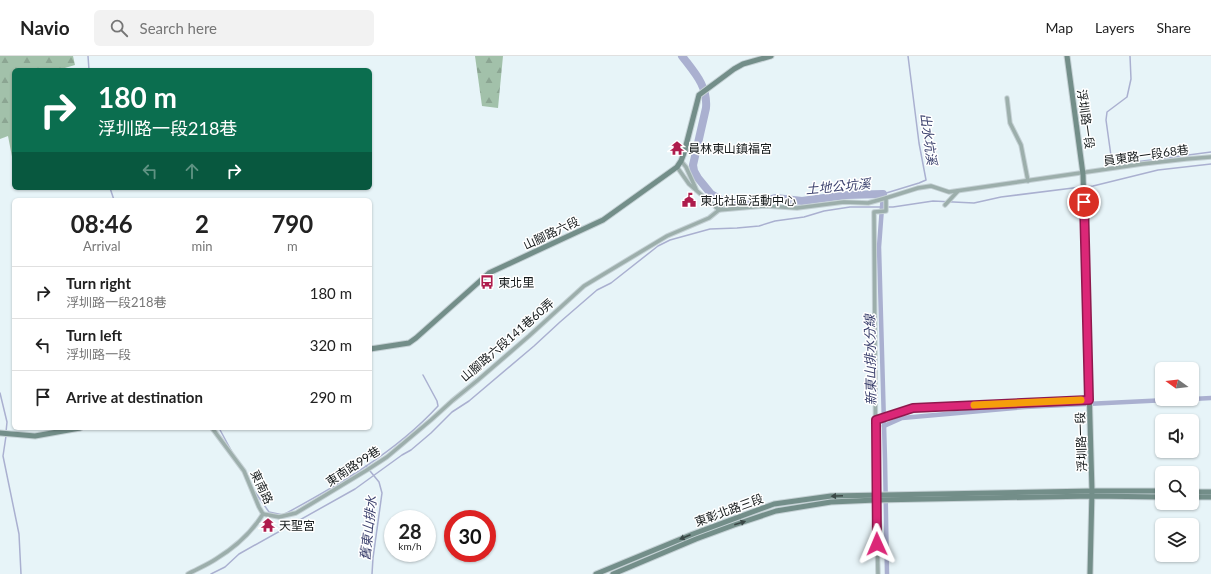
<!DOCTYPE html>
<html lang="en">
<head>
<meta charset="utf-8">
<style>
  body { margin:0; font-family:Lato,"Noto Sans TC",sans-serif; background:#f2f2f2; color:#222; height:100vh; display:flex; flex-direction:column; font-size:15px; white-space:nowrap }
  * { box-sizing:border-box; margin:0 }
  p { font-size:13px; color:#767676 }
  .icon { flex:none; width:22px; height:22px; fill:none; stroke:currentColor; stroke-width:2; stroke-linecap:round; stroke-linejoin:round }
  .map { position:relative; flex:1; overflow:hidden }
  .sheet { position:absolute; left:12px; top:142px; width:360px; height:232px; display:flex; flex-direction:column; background:#fff; border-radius:6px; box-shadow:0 1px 3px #0004 }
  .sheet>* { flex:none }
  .top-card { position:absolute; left:12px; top:12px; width:360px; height:122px; border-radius:6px; box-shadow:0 1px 3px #0004; background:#0b6e4f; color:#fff; overflow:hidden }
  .needle { width:26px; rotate:285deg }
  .controls { position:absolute; left:1155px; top:306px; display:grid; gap:8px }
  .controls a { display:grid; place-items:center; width:44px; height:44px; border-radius:6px; background:#fff; box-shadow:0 1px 3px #0004; font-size:20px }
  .speed { position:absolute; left:384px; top:454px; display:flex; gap:8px; font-size:20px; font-weight:700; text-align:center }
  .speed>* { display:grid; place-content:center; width:52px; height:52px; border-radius:50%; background:#fff; box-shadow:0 1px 3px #0004; line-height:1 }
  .speed small { font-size:10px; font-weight:400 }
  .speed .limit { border:6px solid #d22; background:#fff; color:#111 }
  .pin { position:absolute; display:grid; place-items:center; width:34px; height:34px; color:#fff; margin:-17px; border:2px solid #fff; border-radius:50%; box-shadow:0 1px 4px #0007 }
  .me { position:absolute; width:44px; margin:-22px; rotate:359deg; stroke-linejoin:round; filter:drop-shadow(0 0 3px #0008) }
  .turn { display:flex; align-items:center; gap:14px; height:84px; padding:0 20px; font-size:18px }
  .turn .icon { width:52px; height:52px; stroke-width:2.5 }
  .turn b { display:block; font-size:28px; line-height:34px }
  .lanes { display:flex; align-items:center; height:38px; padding:0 20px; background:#0003; justify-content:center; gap:20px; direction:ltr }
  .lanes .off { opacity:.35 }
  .eta { display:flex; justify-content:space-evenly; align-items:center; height:68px; text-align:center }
  .eta b { font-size:24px; font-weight:700; line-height:28px }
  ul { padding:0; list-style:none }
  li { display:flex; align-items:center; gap:12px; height:52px; padding:0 20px; border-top:1px solid #e0e0e0 }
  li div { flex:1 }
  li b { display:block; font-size:15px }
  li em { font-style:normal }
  header { display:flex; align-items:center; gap:24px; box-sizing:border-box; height:56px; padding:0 20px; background:#fff; border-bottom:1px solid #e0e0e0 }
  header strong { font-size:19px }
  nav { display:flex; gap:22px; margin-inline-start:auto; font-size:14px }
  .search { width:280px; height:36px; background:#f2f2f2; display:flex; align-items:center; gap:10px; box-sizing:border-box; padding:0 14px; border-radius:6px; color:#767676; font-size:15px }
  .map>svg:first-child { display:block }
  .forest { fill:url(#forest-firs) }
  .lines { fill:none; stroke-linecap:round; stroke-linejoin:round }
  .stream { stroke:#aab0d0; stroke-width:1.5 }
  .canal { stroke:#aab0d0; stroke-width:4.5 }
  .river { stroke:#aab0d0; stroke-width:8 }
  .street-casing { stroke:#c5d1d5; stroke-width:5.5 }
  .secondary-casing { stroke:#c5d1d5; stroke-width:7 }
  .street { stroke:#9caeab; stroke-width:3.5 }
  .secondary { stroke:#738e89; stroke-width:5 }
  .oneway { fill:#3b4847 }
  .route-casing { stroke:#8e194d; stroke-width:10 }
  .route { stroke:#db2777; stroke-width:7 }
  .slow { stroke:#f59e0b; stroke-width:7 }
  .labels { text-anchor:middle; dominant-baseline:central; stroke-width:3; stroke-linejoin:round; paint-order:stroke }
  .street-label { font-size:12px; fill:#151a1b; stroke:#fff }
  .poi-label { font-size:12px; fill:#151a1b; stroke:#fff; text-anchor:start }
  .water-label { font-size:13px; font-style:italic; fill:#3c426e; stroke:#fff }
</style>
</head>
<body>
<header>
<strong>Navio</strong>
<div class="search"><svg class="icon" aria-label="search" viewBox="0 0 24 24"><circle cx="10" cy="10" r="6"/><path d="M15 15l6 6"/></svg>Search here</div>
<nav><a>Map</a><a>Layers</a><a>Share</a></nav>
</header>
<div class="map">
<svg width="1211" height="518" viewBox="0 0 1211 518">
  <defs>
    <pattern id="forest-firs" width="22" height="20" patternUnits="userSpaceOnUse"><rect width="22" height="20" fill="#a2c1aa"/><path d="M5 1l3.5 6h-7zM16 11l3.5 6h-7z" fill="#8ba592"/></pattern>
  </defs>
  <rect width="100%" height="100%" fill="#e7f4f8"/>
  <g class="forest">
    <path d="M0,0h73l2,9 -17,5h-44v97l-6,-31 -8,3z"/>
    <path d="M475,0h28l-5,52 -16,-2z"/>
  </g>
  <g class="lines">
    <g class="stream">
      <path d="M88,0l1,14"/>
      <path d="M1130,0l1,23 -4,18 -20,15 -1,8 6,43 8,1 91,-12"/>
      <path d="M1085,131l8,-1 65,-16 53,-6"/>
      <path d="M110,132l4,12"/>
      <path d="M883,138l36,-11 7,-3 -7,-37 -11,-87"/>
      <path d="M0,337l7,29 -1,10"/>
      <path d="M219,372l13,24"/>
      <path d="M6,380l-3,20 16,78 2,40"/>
      <path d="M366,410l13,16 3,11 -9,65 -1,16"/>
      <path d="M255,436l14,20 14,3c55,-30 112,-62 155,-109l-1,-5 -14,-26"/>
      <path d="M211,518l14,-7 14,-13 116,-65 47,-34 9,-5 20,-17 21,-21 17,-11 65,-55 26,-24 37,-32 14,-7 47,-37 12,-6 40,-11 27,-1 22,-2 16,-5 29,-4 20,-6 26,-4h43l40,-6 41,2 27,-6 80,-10"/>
    </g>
    <g class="canal">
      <path d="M883,138l-4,53 6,212 2,115"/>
      <path d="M1192,343l19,-1"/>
      <path d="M884,370l18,-8 123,-11 163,-8"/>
    </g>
    <path class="river" d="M682,0c12,16 26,30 24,52l-13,57 1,6 4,7 13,16 12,7 12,3h17l24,-6 26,3 44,-6 37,-1"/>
    <defs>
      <g id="street">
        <path d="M1007,42l3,25 11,22 7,36"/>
        <path d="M685,94l16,1"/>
        <path d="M681,105l5,6 10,22"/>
        <path d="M677,111l12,17 30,26 46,-4 32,2 47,-6 24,1 18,-5 32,-10 13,-2 18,6 193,-28 44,-5 25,-2"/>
        <path d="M945,149l13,-14"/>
        <path d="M876,364l37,-12 176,-8"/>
        <path d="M212,372l32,43 15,36 4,7"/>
        <path d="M263,458l16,3 17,-4 71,-43 20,-13 44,-37 21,-19 26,-21 51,-44 55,-50 83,-50 42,-18 10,-8 9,-12"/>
        <path d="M188,518c9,-5 19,-9 28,-15 18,-11 36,-27 47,-45"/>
        <path d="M878,518l-2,-79 -2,-283 12,-1v-13"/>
      </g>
      <g id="secondary">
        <path d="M1067,0l16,118 9,317 -2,83"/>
        <path d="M370,293l39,-6 7,-5 73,-65 114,-53 74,-53 4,-6 3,-8 15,-58 35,-26 9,-5 28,-8"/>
        <path d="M0,377l35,3 45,-8"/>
        <path d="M1192,436h19"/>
        <path d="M1192,441h19"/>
        <path d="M596,518l97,-40 81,-30 57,-8 261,-5h70"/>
        <path d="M613,518l83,-35 38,-14 42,-14 55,-9 45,-2 216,-4 70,1"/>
      </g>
    </defs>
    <use href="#street" class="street-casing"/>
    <use href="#secondary" class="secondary-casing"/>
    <use href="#street" class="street"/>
    <use href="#secondary" class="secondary"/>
  </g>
  <defs><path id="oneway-solid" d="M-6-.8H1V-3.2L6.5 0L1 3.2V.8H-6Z"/></defs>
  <g class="oneway">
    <use href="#oneway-solid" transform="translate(837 440) rotate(178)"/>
    <use href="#oneway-solid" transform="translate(740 467) rotate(-18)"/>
    <use href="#oneway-solid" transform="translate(685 481) rotate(157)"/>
  </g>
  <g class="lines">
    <defs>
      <path id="route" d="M877,488l-1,-124 37,-12 176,-8 -5,-198"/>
    </defs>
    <use href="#route" class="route-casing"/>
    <use href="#route" class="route"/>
    <path class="slow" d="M974,349l107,-5"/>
  </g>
  <defs>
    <symbol id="temple-bare" viewBox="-9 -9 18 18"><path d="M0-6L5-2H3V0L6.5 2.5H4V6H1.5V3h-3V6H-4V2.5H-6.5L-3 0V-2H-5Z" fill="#ae1c4c" stroke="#fff" stroke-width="2.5" paint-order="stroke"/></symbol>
    <symbol id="civic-bare" viewBox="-9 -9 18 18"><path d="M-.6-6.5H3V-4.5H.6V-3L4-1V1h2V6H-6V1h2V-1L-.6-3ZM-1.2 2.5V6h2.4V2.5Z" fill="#ae1c4c" stroke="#fff" stroke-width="2.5" paint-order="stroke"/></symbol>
    <symbol id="bus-bare" viewBox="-9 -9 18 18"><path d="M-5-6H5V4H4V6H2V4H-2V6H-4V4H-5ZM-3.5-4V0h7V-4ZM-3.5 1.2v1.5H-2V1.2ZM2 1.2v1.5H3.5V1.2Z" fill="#ae1c4c" stroke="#fff" stroke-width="2.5" paint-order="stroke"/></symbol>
  </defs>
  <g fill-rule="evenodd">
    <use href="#temple-bare" x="667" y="82" width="20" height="20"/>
    <use href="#civic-bare" x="679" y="134" width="20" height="20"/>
    <use href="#bus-bare" x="477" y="216" width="20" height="20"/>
    <use href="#temple-bare" x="258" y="459" width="20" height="20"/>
  </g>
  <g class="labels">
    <g class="street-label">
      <text transform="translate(1086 63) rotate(82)">浮圳路一段</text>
      <text transform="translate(1146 99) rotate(-8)">員東路一段68巷</text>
      <text transform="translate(551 177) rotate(-25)">山腳路六段</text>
      <text transform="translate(507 284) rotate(-41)">山腳路六段141巷60弄</text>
      <text transform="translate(1081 386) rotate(-92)">浮圳路一段</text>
      <text transform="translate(353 410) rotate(-33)">東南路99巷</text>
      <text transform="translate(262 431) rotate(65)">東南路</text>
      <text transform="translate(729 454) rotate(-20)">東彰北路三段</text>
    </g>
    <g class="poi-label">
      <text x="688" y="92">員林東山鎮福宮</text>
      <text x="700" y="144">東北社區活動中心</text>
      <text x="498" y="226">東北里</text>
      <text x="279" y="469">天聖宮</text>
    </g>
    <g class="water-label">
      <text transform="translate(929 83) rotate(82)">出水坑溪</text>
      <text transform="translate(838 130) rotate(-5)">土地公坑溪</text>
      <text transform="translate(870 304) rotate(-91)">新東山排水分線</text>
      <text transform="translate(368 472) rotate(-84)">舊東山排水</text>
    </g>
  </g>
</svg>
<div class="controls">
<a><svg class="needle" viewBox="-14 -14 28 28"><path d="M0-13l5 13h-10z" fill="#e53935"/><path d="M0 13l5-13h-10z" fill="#767676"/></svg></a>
<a><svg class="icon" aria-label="sound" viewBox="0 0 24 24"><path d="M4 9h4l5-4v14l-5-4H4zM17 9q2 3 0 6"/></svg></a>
<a><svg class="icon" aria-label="search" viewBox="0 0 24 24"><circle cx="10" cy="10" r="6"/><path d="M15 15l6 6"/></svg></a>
<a><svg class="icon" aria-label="layers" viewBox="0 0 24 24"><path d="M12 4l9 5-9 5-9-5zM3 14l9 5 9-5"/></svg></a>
</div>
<div class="speed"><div>28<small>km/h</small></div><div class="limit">30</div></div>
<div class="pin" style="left:1084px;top:146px;background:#d93025"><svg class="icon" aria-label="arrive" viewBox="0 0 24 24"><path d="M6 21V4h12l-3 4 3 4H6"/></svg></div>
<svg class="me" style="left:877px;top:488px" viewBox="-20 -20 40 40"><path d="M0-17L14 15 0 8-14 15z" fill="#db2777" stroke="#fff" stroke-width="4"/></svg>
<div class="top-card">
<div class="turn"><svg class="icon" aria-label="right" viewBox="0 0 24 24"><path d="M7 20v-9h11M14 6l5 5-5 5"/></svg><div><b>180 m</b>浮圳路一段218巷</div></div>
<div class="lanes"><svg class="icon off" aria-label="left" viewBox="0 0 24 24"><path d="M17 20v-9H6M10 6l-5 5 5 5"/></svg><svg class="icon off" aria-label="ahead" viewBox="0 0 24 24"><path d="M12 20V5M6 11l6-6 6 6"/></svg><svg class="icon" aria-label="right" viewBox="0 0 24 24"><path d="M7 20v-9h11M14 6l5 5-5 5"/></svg></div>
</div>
<section class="sheet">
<div class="eta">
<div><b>08:46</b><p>Arrival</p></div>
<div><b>2</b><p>min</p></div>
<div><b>790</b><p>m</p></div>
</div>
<ul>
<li><svg class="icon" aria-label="right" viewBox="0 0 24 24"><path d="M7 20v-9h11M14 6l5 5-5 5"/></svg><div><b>Turn right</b><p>浮圳路一段218巷</p></div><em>180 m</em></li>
<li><svg class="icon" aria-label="left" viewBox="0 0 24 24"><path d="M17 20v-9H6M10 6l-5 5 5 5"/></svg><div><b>Turn left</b><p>浮圳路一段</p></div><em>320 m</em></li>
<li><svg class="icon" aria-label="arrive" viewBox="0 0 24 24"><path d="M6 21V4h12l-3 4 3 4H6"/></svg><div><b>Arrive at destination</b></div><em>290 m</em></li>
</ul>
</section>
</div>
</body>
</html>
